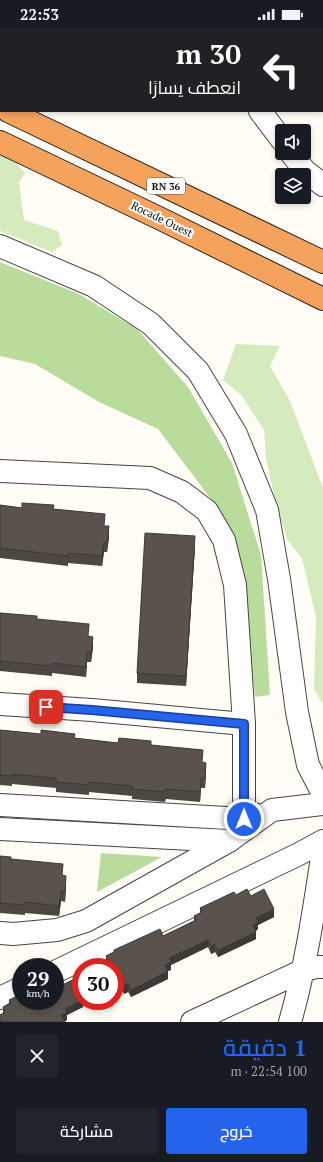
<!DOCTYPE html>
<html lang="ar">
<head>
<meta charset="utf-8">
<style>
  body { margin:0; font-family:"PT Serif",Cairo,serif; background:#20242c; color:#f1f3f6; direction:rtl; height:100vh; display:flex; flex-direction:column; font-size:15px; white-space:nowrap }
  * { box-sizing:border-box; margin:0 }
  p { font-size:13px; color:#9ea1a6 }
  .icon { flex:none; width:22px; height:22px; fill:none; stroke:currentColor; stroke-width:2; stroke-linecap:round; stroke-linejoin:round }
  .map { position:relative; height:994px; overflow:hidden; direction:ltr }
  .details { display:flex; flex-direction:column; background:#171b24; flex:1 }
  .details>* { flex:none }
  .hud { position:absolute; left:0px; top:0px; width:323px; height:84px; box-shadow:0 2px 6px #0003; direction:rtl; background:#202124; color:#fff; overflow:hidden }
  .tools { position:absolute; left:275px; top:96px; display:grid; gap:8px }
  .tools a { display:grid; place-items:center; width:36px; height:36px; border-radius:4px; background:#171b24; box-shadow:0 2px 6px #0003; font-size:20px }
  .speed { position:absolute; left:12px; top:930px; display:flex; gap:8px; font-size:20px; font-weight:700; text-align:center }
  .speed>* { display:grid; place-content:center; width:52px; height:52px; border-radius:50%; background:#171b24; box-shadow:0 2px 6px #0003; line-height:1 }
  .speed small { font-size:10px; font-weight:400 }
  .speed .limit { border:6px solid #d22; background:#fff; color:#111 }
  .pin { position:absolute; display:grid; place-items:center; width:34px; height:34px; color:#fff; margin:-17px; border-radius:8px; box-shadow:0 2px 6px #0006 }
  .me { position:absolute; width:44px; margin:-22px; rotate:0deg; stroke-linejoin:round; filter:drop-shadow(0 0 3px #0008) }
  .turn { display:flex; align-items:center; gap:14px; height:84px; padding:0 16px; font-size:18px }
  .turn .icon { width:52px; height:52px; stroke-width:2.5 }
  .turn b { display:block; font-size:28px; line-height:34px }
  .round { display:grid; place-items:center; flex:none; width:42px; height:42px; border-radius:4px; background:#20242c }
  .overview { display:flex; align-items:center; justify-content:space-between; height:68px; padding:0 16px }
  h1 { font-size:24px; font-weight:600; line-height:30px; color:#2563eb }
  .cta { display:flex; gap:8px; margin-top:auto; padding:8px 16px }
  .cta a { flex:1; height:46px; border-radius:4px; background:#2563eb; color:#fff; font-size:16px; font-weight:600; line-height:46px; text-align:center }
  .cta a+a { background:#20242c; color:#f1f3f6 }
  .status { display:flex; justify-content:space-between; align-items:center; height:28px; padding:0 20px; background:#171b24; direction:ltr }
  .status svg { height:11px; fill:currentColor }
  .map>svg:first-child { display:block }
  .green { fill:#d5ebbd }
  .forest { fill:#b9dc9c }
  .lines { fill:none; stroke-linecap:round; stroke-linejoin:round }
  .minor-casing { stroke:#444; stroke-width:24 }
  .highway-casing { stroke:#222; stroke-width:24 }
  .minor { stroke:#fff; stroke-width:22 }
  .highway { stroke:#f5a25d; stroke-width:22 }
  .wall { fill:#4d4742 }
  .shaded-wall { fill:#3f3936 }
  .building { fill:#5a524d; stroke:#3f3936 }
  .route-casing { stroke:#184099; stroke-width:10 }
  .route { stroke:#2563eb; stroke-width:7 }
  .labels { text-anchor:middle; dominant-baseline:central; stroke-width:4; stroke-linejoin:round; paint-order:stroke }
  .shield { fill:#fff; stroke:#585858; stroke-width:1 }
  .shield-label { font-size:10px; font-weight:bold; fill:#111 }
  .street-label { font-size:11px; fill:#111; stroke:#fff }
</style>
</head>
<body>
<div class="status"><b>22:53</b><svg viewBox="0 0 49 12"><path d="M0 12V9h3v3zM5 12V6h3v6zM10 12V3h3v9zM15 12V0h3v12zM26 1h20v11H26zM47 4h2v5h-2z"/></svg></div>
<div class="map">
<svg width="323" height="994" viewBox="0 0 323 994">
  <rect width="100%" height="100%" fill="#fffdf5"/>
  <g class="green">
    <path d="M9,126l16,19 -6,9 5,38 34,11 4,14 -10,7 -52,-21v-75z"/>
    <path d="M236,316l44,2 -10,20 20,35 33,87v216l-9,-14 2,-73 -14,-58 -15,-20 -11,-36 -10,-44 -2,-29 -22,-34 -19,-16z"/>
  </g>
  <g class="forest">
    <path d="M0,234l79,32 58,35 51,58 44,76 29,92 9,140 -15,2 -11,-94 -30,-100 -56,-74 -59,-27 -64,-38 -35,-8z"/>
    <path d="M101,825l61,4 -65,35z"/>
  </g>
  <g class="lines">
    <defs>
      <g id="minor">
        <path d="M112,0l2,1"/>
        <path d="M0,1l13,-1"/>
        <path d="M260,83l22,29"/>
        <path d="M291,125l14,18 18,14"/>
        <path d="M0,218l94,40 57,38 47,47 38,63 31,76 12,69 18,133 11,53 15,29"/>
        <path d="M0,443l150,7 32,14 25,19 17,29 11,45 9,139v95"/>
        <path d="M0,676l92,6 152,14"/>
        <path d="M0,777l244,14 13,-4"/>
        <path d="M0,801l229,12"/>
        <path d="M0,905l13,1 44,-4 29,-9 143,-80 43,-31 51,-6"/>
        <path d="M55,944l244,-118 24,-13"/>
        <path d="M0,970l21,-10"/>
        <path d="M192,994l112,-52 12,-3h7"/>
        <path d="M290,994c16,-56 24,-113 33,-171"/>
      </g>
      <g id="highway">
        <path d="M8,83l315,151"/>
        <path d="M0,114l159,76 164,81"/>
      </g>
    </defs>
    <use href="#minor" class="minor-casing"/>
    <use href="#highway" class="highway-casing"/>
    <use href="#minor" class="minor"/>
    <use href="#highway" class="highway"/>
  </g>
  <g class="wall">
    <path d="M0,477l22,3 32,1 51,17 4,11 -2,15h-3l-2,14 -34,-3v3l-68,-8z"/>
    <path d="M195,518l-9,140 -49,-3v-10z"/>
    <path d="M0,585l37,6 52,17 4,11 -2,15h-4l-1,15 -34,-4v3l-52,-5z"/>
    <path d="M0,702l118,13 33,2 52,17 3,11 -1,15h-4l-1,14 -34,-3 -1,3 -33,-3v-3l-43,-4v3l-33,-3v-4l-44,-4v2l-12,-1z"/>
    <path d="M0,828l11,3 55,27 -1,16 -4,-1 -2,15 -34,-3v2l-25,-2z"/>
    <path d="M236,867l15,1 23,21 -16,8v4l-2,2v8l-38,18 -3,-5 -4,2 -3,-7 -37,18v5l-3,1v8l-37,18 -3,-5 -4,2 -18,-31v-7l8,-4v-2l49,-14 31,-15v-5l6,-3v-5z"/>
    <path d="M60,958l21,15h11l-9,4v2l-16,8v5l-3,2 -61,-8v-7l6,-4v-3z"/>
  </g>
  <g class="shaded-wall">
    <path d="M109,498v11l-2,15v-10z"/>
    <path d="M195,508v10l-9,140v-10z"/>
    <path d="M104,514v10l-2,14v-10z"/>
    <path d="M93,609v10l-2,15v-10z"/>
    <path d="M87,624v10l-1,15v-10z"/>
    <path d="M206,735v10l-1,15v-10z"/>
    <path d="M201,750v10l-1,14v-10z"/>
    <path d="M66,848v10l-1,16v-10z"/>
    <path d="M61,863v10l-2,15v-10z"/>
    <path d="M274,881v8l-16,8v4l-5,3v-7l3,-7z"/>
    <path d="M256,904v7l-38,18v-7z"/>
    <path d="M208,912v7l-37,18v5l-6,2v-7l4,-7z"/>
    <path d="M215,916v8l-4,2v-7z"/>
    <path d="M168,943v8l-37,18v-7z"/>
    <path d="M120,951v8l-5,2v-7z"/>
    <path d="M128,956v8l-4,2v-8z"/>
    <path d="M81,973h11l-9,4v2l-16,8v5l-4,2 -2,-7 4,-6z"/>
  </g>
  <g class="building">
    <path d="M22,475l32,2 -1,4 52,5 -1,12h5l-2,16h-3l-2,14 -34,-3v3l-68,-8v-43l22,3z"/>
    <path d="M145,505l50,3 -9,140 -49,-3z"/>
    <path d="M0,585l37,3v3l52,5 -1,12 5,1 -2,15h-4l-1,15 -34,-4v3l-52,-5z"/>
    <path d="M0,702l41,4v-4l34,4 -1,4 44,5 1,-5 32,3v4l52,5 -1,12 4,1 -1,15h-4l-1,14 -34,-3 -1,3 -33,-3v-3l-43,-4v3l-33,-3v-4l-44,-4v2l-12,-1z"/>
    <path d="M0,828l11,1v2l52,5 -1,11 4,1 -1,16 -4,-1 -2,15 -34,-4v3l-25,-2z"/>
    <path d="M247,861l4,7 13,-7 10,20 -18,9 2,4 -5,3 3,7 -38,18 -3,-6 -4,3 -3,-7 -39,18 2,4 -6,3 3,6 -37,19 -3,-6 -4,2 -4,-7 -5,3v-15h-17l11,-5 -3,-6 8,-4v-2l46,-21 3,7 33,-16 -2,-4 8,-4 -2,-4 34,-16 2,3z"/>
    <path d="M81,948v25l-16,8 2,4 -6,2 4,7h-65v-7l5,-3 -2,-5 8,-4 -2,-3 12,-6v7h34v-21h1l4,6z"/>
  </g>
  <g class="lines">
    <defs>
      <path id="route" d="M46,679l46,3 152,14v95"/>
    </defs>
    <use href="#route" class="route-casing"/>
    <use href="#route" class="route"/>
  </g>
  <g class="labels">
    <rect class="shield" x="147" y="150" width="38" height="16" rx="3"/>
    <g class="shield-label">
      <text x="166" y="158">RN 36</text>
    </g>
    <g class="street-label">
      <text transform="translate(162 191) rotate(26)">Rocade Ouest</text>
    </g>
  </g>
</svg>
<div class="tools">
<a><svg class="icon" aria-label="sound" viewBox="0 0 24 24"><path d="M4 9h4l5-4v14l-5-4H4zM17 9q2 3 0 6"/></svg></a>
<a><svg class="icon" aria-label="layers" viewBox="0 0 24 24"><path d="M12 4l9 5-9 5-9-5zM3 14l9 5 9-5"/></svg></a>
</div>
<div class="speed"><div>29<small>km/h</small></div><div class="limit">30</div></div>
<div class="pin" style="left:46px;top:679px;background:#d93025"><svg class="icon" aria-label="arrive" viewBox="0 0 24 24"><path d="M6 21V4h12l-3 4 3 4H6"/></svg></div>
<svg class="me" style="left:244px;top:791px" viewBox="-20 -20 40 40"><circle r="17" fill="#2563eb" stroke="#fff" stroke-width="3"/><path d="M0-11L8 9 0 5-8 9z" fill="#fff"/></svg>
<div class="hud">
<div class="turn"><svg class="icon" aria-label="left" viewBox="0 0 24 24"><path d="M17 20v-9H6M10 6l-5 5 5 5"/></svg><div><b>30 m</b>انعطف يسارًا</div></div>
</div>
</div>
<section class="details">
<div class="overview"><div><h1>1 دقيقة</h1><p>100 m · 22:54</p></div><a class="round"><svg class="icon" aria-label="close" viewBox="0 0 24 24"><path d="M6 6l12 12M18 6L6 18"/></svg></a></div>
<div class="cta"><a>خروج</a><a>مشاركة</a></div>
</section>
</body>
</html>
